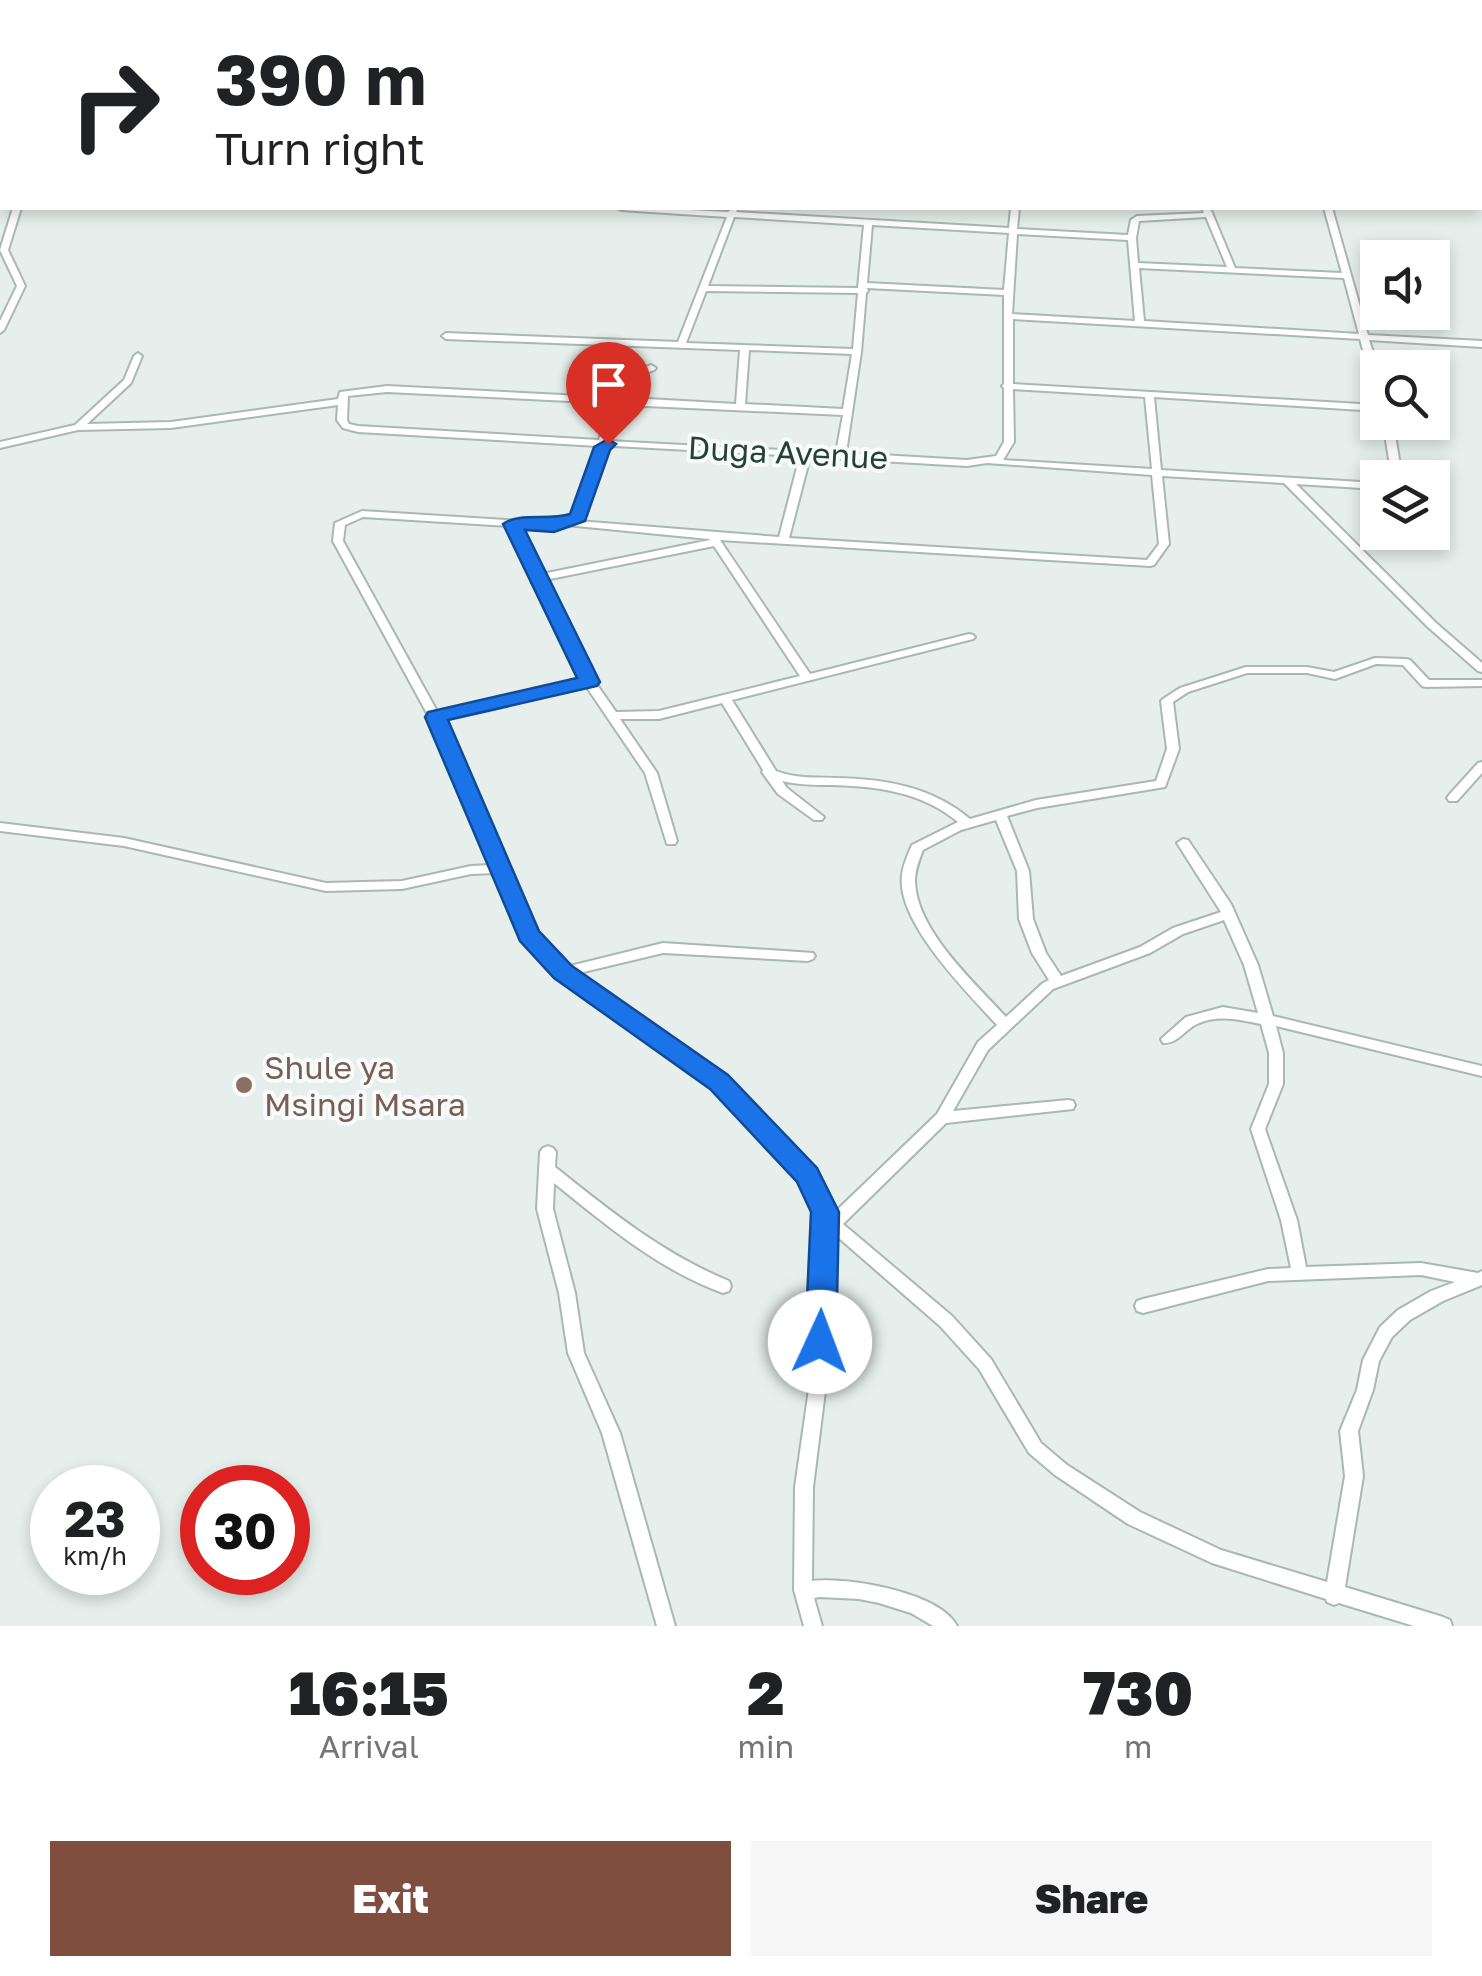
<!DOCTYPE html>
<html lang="en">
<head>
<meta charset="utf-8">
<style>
  body { margin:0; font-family:"Golos Text",sans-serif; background:#f6f6f6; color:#202124; height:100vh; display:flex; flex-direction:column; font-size:38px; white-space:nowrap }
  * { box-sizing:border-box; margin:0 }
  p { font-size:32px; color:#757577 }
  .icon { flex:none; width:55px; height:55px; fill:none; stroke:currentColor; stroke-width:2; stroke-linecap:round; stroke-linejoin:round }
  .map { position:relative; height:1626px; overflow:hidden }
  .panel { display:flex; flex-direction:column; background:#fff; flex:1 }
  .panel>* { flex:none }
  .banner { position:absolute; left:0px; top:0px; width:1482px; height:210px; box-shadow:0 5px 15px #0003; background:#fff; color:#202124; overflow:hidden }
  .fabs { position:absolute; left:1360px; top:240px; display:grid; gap:20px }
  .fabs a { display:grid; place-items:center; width:90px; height:90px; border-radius:0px; background:#fff; box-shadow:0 5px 15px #0003; font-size:50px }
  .speed { position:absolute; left:30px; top:1465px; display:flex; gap:20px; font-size:50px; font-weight:700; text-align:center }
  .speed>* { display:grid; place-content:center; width:130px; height:130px; border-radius:50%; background:#fff; box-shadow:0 5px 15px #0003; line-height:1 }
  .speed small { font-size:25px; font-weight:400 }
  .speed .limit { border:15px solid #d22; background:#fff; color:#111 }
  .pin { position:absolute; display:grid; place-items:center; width:85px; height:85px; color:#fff; margin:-102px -42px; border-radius:50% 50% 50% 0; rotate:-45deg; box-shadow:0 0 10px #0007 }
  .pin .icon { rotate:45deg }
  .me { position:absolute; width:110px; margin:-55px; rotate:2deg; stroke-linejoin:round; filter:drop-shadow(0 0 8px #0008) }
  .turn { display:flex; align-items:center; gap:35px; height:210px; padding:0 50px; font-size:45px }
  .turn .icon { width:130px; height:130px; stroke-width:2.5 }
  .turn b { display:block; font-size:70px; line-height:85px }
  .eta { display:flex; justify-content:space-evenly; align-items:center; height:170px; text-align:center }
  .eta b { font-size:60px; font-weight:800; line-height:70px }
  .action { display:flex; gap:20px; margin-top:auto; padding:20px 50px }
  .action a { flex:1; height:115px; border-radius:0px; background:#7f4e3f; color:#fff; font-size:40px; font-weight:800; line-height:115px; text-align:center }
  .action a+a { background:#f6f6f6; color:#202124 }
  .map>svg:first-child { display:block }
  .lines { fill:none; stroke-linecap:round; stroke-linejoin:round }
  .street-casing { stroke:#a8b8b2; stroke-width:4 }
  .street { fill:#fff; fill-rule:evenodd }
  .route { fill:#1a73e8; stroke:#114b97; stroke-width:2.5 }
  .education-dot { fill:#8d6e63; stroke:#f7fbf9; stroke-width:4 }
  .labels { text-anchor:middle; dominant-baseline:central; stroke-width:8; stroke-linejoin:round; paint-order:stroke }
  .street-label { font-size:32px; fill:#24423a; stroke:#f7fbf9 }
  .education-label { font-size:32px; fill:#785e54; stroke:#f7fbf9; text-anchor:start }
</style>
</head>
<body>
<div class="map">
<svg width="1482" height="1626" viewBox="0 0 1482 1626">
  <rect width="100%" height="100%" fill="#e6efeb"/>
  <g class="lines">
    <defs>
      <g id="street">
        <path d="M109,0h25l-10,2h-19z"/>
        <path d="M272,0h7l1,2h-6z"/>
        <path d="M361,0h7l1,2h-6z"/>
        <path d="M717,0h7l1,2h-6z"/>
        <path d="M1067,0h6l1,2h-6z"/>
        <rect x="1221" y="0" width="6" height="2"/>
        <path d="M1320,0h6l1,2h-6z"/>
        <path d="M1428,0h7l1,2h-6z"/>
        <rect x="0" y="13" width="2" height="4"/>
        <rect x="1480" y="85" width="2" height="4"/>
        <rect x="0" y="108" width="2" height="6"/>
        <rect x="1480" y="135" width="2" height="4"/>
        <rect x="1480" y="166" width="2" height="9"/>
        <rect x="1480" y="198" width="2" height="4"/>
        <path d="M13,208h8l-13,42 17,36 -21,44 -4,3v-12l17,-35 -17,-36z"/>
        <path d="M617,208h36l75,4 5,-4 4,2 -1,2 273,16 2,-20h8l-2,21 111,6 3,-15 6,-4 67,-3 -2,-5h8l25,60 107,5 -18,-65h8l36,127 114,6v6l-113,-7 9,28v21l-5,-3 -13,-47 -347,-20v65l365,21v6l-224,-14 7,73 217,13v6l-82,-5 140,139 46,40v9l-4,-1 -50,-44 -144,-144 -122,-7 7,68 -15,21 -4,1 -430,-26 90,134 159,-40 4,1 2,2 -2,2 -241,61 44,71c20,8 41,6 62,7 48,1 94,9 132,41l66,-19 120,-19 11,-32 -6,-48 2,-2 17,-11 66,-21h61l27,5 41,-14 31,1 4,1 19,20h53v6l-56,1 -4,-1 -19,-21 -27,-1 -41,15 -28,-6h-60l-59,19 -15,10 6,47 -14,38 -128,21 -30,8 22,55 4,48 13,34 15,23 79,-29 33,-19 48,-16 -44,-69 6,-4 5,1 43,64 27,61 15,51 209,50v10l-206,-50 7,27v31l-18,45 32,91 9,47 115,-4 57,10 4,-2v14l-39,16 -33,19 -18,17 -13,24 -6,29 -15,41 5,45 -18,111 98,30 7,3 2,6h-38l-75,-23 -5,2 -7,-3 -1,-3 -114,-36 -84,-39 -73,-49 -26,-22 -50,-84 -39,-43 -108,-94 -5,143 -14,112 -1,94c36,-4 127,11 145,45h-24l-22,-13 -32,-10 -20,-4 -39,-2 -6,1 8,28h-18l-10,-36 1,-103 16,-112 6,-164 -15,-31 -88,-94 -156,-111 -36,-40 -26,-62 -25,1 -69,15 -76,2 -202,-45 -124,-15v-8l124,15 202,45 76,-2 69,-15 21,-1 -63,-148 -96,-176 2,-18 27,-12 192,12 20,-8 24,-69 -240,-14 -15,-4 -6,-8 1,-15 -167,23 -93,2 -78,18v-6l75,-17 49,-45 10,-24 4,-3 4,3 -11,27 -44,41 84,-2 167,-23 2,-7 47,-6 234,12 9,-25 21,-8 5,3 -2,2 -17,7 -7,21 106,6 4,-54 -294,-11 -4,-3 4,-3 232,9 49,-125 -106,-7zM734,217l130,8 -6,63 -150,-2zM1206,217l21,50 -89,-4 -2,-25 3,-17zM872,225l137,8 -5,57 -137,-7zM1017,234l111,6 7,81 -123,-7zM1139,268l205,10 15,56 -215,-13zM867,288l137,7v89l-2,2 2,2v54l-8,14 -29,4 -121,-7 15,-101 5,-59 2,-2zM706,291l152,2 -5,56 -167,-6zM749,350l103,4 -9,55 -98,-5zM1013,389l132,8 7,72 -149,-9 11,-18zM387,392l223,11 -11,37 -241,-14 -9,-2 -2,-4 1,-24zM619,403l5,2 219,10 -7,38 -228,-12zM614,446l186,10 -21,81 -201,-16 5,-4 23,-68zM810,457l157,9 20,-3 165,12 7,69 -12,16 -358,-22zM363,517l146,9 73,154 -144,33 -95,-172 2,-16zM566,525l143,14 1,1 -168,34 -22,-47 35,2zM714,546l86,130 -141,35 -43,1 -21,-30 -50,-102zM586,686l59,87 22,71h8l2,-3 -20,-68 -37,-54h39l63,-16 41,67 -1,2 16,22 36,26h8l2,-3 -37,-29 -5,-7c16,4 32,4 48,4 47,1 92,7 128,37l-46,23c-4,9 -9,20 -10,30 -6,47 65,117 95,150l-19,17 -41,72 -103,99 -21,-41 -89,-94 -149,-104 88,-21 145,8 5,-2 2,-3 -2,-3 -150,-10 -97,24 -31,-34 -93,-214zM996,820l21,51 2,48 13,34 17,27 -6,3 -37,34c-32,-35 -90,-87 -91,-136 0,-11 4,-21 8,-31l38,-20zM1224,920l20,45 14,48 -35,-6 -37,10 -25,22 2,4c15,1 21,-13 34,-19 21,-10 42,-4 64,0l8,29v31l-18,45 30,91 10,48 -23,1 -125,30 -6,2 -2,5 2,5 6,2 125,-32 153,-6 34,7 -24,9 -33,19 -18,17 -17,33 -6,30 -17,41 5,45 -18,106 -106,-32 -81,-38 -73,-47 -26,-22 -50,-84 -39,-43 -109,-92 103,-101 127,-14 2,-4 -2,-4 -5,-1 -115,11 35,-61 65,-61 97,-36 33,-19z"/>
        <path d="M1383,422h10l9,56h-10z"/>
        <path d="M1482,762v11l-25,28h-8l-2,-3 2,-3 29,-32z"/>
        <path d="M548,1146l5,2 3,4 -1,15c55,44 108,87 174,114l2,5 -2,5 -6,2c-64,-23 -117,-68 -169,-110l-1,26 22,84 9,60 36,80 55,193h-18l-55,-193 -34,-80 -9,-60 -22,-84 3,-57 3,-4z"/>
      </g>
    </defs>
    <use href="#street" class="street-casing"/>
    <use href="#street" class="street"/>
  </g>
  <path class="route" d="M608,439l8,5 -6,6 -25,71 -31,11 -29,-2 75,152 -3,4 -149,34 91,211 33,35 156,109 89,93 22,44 -3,130 -5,9 -11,4 -10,-4 -5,-9 6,-130 -14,-30 -87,-93 -156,-111 -34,-37 -95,-224 3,-5 149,-34 -74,-154c16,-12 46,-3 67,-10l24,-67z"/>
  <circle class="education-dot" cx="244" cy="1085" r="10"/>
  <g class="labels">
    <g class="street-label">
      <text transform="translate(788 452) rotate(3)">Duga Avenue</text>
    </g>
    <g class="education-label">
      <text x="264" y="1067">Shule ya<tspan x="264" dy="37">Msingi Msara</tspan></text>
    </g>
  </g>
</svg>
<div class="fabs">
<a><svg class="icon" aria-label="sound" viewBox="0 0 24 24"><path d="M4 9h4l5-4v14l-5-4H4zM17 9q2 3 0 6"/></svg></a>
<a><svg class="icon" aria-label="search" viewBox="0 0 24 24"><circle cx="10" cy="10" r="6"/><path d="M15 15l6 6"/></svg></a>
<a><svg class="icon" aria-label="layers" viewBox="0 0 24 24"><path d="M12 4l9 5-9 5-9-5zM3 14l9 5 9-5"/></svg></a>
</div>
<div class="speed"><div>23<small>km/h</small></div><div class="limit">30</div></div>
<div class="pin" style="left:608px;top:444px;background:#d93025"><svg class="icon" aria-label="arrive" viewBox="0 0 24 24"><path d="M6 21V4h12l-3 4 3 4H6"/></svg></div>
<svg class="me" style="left:820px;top:1342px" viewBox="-20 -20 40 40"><circle r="19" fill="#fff"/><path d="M0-13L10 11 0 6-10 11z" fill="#1a73e8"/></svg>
<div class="banner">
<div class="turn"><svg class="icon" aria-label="right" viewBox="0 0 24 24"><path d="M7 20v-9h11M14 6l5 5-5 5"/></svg><div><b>390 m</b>Turn right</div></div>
</div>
</div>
<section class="panel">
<div class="eta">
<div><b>16:15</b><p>Arrival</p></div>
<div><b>2</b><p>min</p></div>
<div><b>730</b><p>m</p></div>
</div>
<div class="action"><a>Exit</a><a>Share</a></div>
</section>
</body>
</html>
